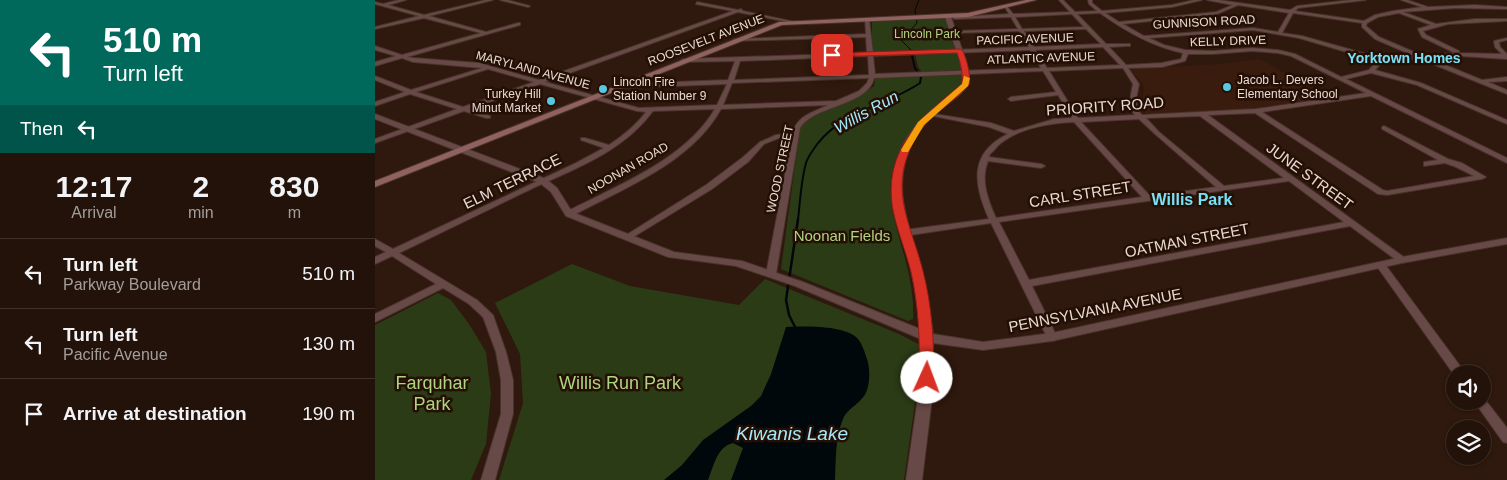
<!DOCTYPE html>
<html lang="en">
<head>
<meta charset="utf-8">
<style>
  body { margin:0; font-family:Helvetica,sans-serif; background:#2b1b13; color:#f1f3f6; height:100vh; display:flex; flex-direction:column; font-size:19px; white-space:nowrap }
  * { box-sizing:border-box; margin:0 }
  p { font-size:16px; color:#a39e9c }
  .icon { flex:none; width:28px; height:28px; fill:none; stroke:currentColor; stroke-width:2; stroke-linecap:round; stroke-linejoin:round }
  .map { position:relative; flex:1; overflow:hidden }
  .details { display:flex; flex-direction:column; background:#23120a; width:375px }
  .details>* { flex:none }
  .top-card { background:#00695c; color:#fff; overflow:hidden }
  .buttons { position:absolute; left:1071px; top:365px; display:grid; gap:10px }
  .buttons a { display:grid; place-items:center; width:45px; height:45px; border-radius:50%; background:#23120a; box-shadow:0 1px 4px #0004,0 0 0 1px #40322b; font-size:25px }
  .pin { position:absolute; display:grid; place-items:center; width:42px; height:42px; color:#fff; margin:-21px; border-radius:10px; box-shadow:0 2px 8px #0006 }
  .me { position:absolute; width:55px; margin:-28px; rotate:2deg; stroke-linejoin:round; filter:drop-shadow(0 0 4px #0008) }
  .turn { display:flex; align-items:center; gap:18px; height:105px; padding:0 20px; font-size:22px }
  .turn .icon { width:65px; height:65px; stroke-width:2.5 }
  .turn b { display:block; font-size:35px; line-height:42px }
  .then { display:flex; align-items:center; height:48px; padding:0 20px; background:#0003; gap:10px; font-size:19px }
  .eta { display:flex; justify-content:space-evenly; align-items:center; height:85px; text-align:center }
  .eta b { font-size:30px; font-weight:800; line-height:35px }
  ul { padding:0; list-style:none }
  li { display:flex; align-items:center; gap:15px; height:70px; padding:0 20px; border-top:1px solid #40322b }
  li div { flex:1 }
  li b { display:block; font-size:19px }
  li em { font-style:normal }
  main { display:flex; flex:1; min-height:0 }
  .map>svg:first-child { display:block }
  .built { fill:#391c0e }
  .green { fill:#2b3b15 }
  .water { fill:#01080b }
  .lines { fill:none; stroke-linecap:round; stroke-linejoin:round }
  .stream-far2 { stroke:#01080b; stroke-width:1 }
  .stream-far1 { stroke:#01080b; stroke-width:2 }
  .stream { stroke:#01080b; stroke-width:2.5 }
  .minor-casing { stroke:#493329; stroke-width:2 }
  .tertiary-casing { stroke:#493329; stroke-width:2 }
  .secondary-casing { stroke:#493329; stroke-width:2 }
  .minor { fill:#674a48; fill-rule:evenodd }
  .tertiary { fill:#674a48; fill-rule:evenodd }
  .secondary { fill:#8f6160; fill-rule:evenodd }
  .route { fill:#d93025; stroke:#8d1f18 }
  .slow { fill:#f59e0b }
  .poi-dot { fill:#56c9e0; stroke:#240f05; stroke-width:2 }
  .labels { text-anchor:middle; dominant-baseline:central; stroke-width:5; stroke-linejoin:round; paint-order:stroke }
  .far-street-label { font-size:12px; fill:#eadad3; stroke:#240f05 }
  .far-park-label { font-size:12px; fill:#aed580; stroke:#240f05 }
  .far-poi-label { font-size:12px; fill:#eadad3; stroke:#240f05; text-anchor:start }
  .far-neighbourhood-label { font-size:14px; font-weight:bold; fill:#79e0f5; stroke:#240f05 }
  .street-label { font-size:15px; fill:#eadad3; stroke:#240f05 }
  .park-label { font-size:15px; fill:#aed580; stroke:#240f05 }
  .water-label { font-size:16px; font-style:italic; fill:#a5e9fa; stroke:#240f05 }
  .neighbourhood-label { font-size:16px; font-weight:bold; fill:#79e0f5; stroke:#240f05 }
  .near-park-label { font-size:18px; fill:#aed580; stroke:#240f05 }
  .near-water-label { font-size:19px; font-style:italic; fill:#a5e9fa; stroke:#240f05 }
</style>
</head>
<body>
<main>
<section class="details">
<div class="top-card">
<div class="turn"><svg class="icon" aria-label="left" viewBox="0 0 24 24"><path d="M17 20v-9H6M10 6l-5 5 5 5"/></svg><div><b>510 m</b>Turn left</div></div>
<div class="then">Then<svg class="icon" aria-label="left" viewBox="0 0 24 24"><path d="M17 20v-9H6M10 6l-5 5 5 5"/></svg></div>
</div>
<div class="eta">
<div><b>12:17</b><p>Arrival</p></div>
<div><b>2</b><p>min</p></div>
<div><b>830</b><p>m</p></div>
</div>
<ul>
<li><svg class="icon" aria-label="left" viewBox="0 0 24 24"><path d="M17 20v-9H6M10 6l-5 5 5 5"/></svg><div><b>Turn left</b><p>Parkway Boulevard</p></div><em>510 m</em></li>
<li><svg class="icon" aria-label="left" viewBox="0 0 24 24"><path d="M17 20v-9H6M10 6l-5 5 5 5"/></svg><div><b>Turn left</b><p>Pacific Avenue</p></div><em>130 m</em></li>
<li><svg class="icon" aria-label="arrive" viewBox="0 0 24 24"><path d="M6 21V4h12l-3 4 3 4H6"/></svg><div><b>Arrive at destination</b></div><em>190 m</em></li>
</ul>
</section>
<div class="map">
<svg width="1132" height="480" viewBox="0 0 1132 480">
  <rect width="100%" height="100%" fill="#2f180d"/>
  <path class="built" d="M885,59l70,39 -89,12 -95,4 -5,-10 3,-14 -1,-6 -13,-15 90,-5z"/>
  <g class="green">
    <path d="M569,18l3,2 10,29 -85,3v-32z"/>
    <path d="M582,53l6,15 -2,2 -39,2 -4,-5 -3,-13z"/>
    <path d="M587,75l1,2 -2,8c-15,14 -32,25 -45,41 -57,67 1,119 -3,193l-5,2 -127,-52 19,-141c18,-21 52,-26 74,-42l1,-8z"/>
    <path d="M197,264l58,22 109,19 26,-26 134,55 21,11 -1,29 -15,106h-405l24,-77 -3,-49 -25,-51z"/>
    <path d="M63,293l13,7 18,24 17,28 5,42 -5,50 -15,36h-96v-155z"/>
  </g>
  <path class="water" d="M411,327c17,-1 59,-2 71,11 5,5 8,15 10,21 3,9 3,22 0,31 -4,13 -19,17 -24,29 -8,18 -7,41 -8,61h-104l12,-32 -10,-5c-16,4 -19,22 -25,37h-44l18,-15 21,-25 48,-34 10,-10 10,-22z"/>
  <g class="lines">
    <path class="stream-far2" d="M538,57l-2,-7 -10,-10 16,-17 -2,-13 4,-10"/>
    <path class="stream-far1" d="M423,220c2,-18 3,-39 8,-57 2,-7 8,-14 12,-20 27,-33 68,-37 102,-60l1,-6 -6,-9 -3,-12"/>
    <path class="stream" d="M420,327l-6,-12 -3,-15 12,-81"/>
    <defs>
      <g id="minor">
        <path d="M24,0h7l-18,5 36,10 62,-15h7l-64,16 57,16 32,-9h2v2l-113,32 7,1 65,5 60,17 194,-69 -37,-7 1,-2 41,8 3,-1 2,2 52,11 -2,1 -55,-11 -193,70 94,26 78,-3 10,-21 -106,4 -3,-2 3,-2 107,-4 7,-19 -54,1 -1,-1 3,-2 184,-6 -1,-16 -131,4 -2,-1 2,-1 131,-5 -1,-15 2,-1 2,1 4,34 156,-6 -10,-16 -65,2 -2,-1 2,-1 64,-2 -7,-12 -56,2 -2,-1 2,-1 54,-3 -5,-8 2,-1 7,9 57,-2 -11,-12h4l12,12 22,-1 -8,-7 -1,-4h4v3l10,8 70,-6 22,-5h8l-30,7 -67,6 14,9 97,-10 17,-7 -26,-5h11l72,10 7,-4 55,-6h14l-68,8 -3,3 69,10 11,-6 18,-4 29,-4 -21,-7h6l21,7 47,-2 32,2v2l-52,-1 -52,4 33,12 39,-5h32v2l-59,3 -25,7 3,4 33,16v2l43,1 -7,-7 -1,-6 13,-3v2l-8,2 1,5 7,7v5l-47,-3 -32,2 54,22 25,-3v4l-19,1 19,8v4l-87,-35 -37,2 -8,9 46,13 86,37v4l-90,-39 -46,-12 -25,6 161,79v5l-136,-67 -109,16 121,78 4,1 87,-15 -18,-9 -11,-4 -21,3v-4l14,-2 -56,-31v-2l2,-1 64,33 14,4 24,14 -4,2 -95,16 -9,-1 -123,-81 -47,2 197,143 2,2 -2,2h-6l-49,-36 -318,60 25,51 -1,3 -4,1 -4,-1 -1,-3 -56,-114 -87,13 -4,-3 4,-3 85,-11c-16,-36 -20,-66 19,-85l-19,-7 -61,-12v-2l63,10 23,8 40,-12 18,-1 -14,-23 -47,6 -3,-2 3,-2 45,-5 -13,-21 -169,7c-6,28 -60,27 -74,50l-24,146 -5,3 -5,-3 26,-137 -13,1 -15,6 -16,18 -36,27 -82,50h-6l-1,-2 83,-52 36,-27 18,-16 16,-7 17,-2c3,-17 21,-21 35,-28l-107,4c-30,54 -97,79 -149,107h-6l-1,-2 1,-2c50,-26 119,-52 149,-103l-62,2c-30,41 -79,58 -124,79 -43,21 -86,42 -130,63l78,47 16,15 13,37 7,28v34l-18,66h-14l20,-66v-34l-5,-28 -13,-35 -14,-13 -26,-16 -68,34v-8l61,-30 -44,-28 -17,8v-7l11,-5 -11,-6v-7l18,10 183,-86 28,-15 -23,-8v-2h4l24,7c15,-10 27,-20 37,-33l-9,-1 -97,-27 -70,25 20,7v2h-4l-22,-7 -89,32v-4l82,-30 -47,-15 -35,12v-4l30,-10 -30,-12v-4l36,14 71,-22 -69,-6 -11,-4 -27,8v-4l21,-6 -21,-6v-4l27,9 79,-22 -57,-15 -49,11v-2l44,-11 -44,-12v-2l8,2zM863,5l51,8 -11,19 -25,-4 -109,8 -21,-12 94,-10zM725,13c25,18 53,34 83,40l-2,6 -19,4 -36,2 -17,-18 19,-1h2v-2h-24l-29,-30zM918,13l69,10v4l13,12 39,17 -33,2 -79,-22 -20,-3zM1024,13l32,12 -13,4 4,8 33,16 -34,2 -42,-18 -13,-11 1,-3 11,-6zM697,14l12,13 -62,2 -7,-12zM711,29l15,15 -67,3 -10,-16zM878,30l46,8 78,23 -8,9 -28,7 -46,-23 -17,-4 -26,-2 -39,3 -28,-1 -21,-5 -15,-7zM728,47l17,18 -73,3 -12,-18zM655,50l11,18 -166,6 -2,-18zM877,51l26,2 13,3 75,37 -110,16 -114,6c-9,-9 -5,-20 -3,-31l-11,-16 34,-1 23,-6 3,-7h25zM493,56l1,19 -135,5 6,-19zM748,68l10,16c-2,11 -6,22 2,31l-57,3 -29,-47zM113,69l46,13 -71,25 -47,-15zM494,78l-2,5 -8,8 -23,10 -113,4 9,-22zM825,116l84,62 -60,8 -65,-54 -13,-14zM764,119l16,15 61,53 -66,9 -69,-74zM699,122l68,75 -146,21c-8,-18 -16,-38 -8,-57l53,7 4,-2 -4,-2 -52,-7 1,-3c4,-3 7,-8 11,-11 19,-15 50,-20 73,-21zM914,181l55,41 -315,58 -30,-58z"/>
        <path d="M125,0h7l23,6 -2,1z"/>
        <path d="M1006,262l3,1 82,111h-11v2l-79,-111z"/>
        <path d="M1108,397l24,31v15l-4,-1 -27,-38 -2,-3h9z"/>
      </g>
      <path id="tertiary" d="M573,15l3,2 15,44 3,21c-5,11 -15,17 -24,24 -12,9 -24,20 -31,34 -25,43 -5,86 7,129 6,21 9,43 12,65l50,8 69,-9 350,-76 105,-19v6l-105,19 -350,78 -69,9 -50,-7v47l-11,90h-16l13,-90 2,-51 -126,-53 -59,-20 -68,-9 -102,-41 -15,-24 -11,-9 -165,-64v-5l171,65 11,9 15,24 102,40 68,9 61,21 117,47c-2,-20 -4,-40 -9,-60 -13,-47 -32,-88 -3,-133 8,-12 18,-22 29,-31 9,-7 20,-13 26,-23l-3,-21 -15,-44z"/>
      <path id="secondary" d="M651,0h10l-68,17 -186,8 -407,162v-6l404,-159 189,-9z"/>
    </defs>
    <use href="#minor" class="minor-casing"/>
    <use href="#tertiary" class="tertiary-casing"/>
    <use href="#secondary" class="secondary-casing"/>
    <use href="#minor" class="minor"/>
    <use href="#tertiary" class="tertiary"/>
    <use href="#secondary" class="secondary"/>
  </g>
  <path class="route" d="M585,49l3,2c4,11 8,22 6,34 -15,17 -37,27 -50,47 -33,54 -10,86 4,139 9,35 11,71 11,107l-2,4 -5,1 -6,-1 -2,-4c1,-36 0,-71 -8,-106 -5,-21 -14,-41 -18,-62 -11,-59 28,-93 69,-126 1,-11 -1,-20 -5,-31l-125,4 -4,-2 4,-2z"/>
  <path class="slow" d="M589,76l6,2 -2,8 -44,39 -16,27h-6l-1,-2 17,-28 44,-38z"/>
  <g class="poi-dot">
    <circle cx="852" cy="87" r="5"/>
    <circle cx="228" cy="89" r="5"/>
    <circle cx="176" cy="101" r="5"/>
  </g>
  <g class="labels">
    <g class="far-street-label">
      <text transform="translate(829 22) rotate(-3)">GUNNISON ROAD</text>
      <text transform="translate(650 39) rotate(-2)">PACIFIC AVENUE</text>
      <text transform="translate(331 40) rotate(-21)">ROOSEVELT AVENUE</text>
      <text transform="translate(853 41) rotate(-2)">KELLY DRIVE</text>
      <text transform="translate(666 58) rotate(-2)">ATLANTIC AVENUE</text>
      <text transform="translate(158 70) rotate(15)">MARYLAND AVENUE</text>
      <text transform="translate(253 168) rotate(-30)">NOONAN ROAD</text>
      <text transform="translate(405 169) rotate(-78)">WOOD STREET</text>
    </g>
    <g class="far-park-label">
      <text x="552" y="34">Lincoln Park</text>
    </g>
    <g class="far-poi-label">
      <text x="862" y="80">Jacob L. Devers<tspan x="862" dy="14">Elementary School</tspan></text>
      <text x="238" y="82">Lincoln Fire<tspan x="238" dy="14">Station Number 9</tspan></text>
      <text x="166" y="94" text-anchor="end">Turkey Hill<tspan x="166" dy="14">Minut Market</tspan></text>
    </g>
    <g class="far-neighbourhood-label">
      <text x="1029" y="58">Yorktown Homes</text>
    </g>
    <g class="street-label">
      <text transform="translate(730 106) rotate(-4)">PRIORITY ROAD</text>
      <text transform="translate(935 176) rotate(36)">JUNE STREET</text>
      <text transform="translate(137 181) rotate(-26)">ELM TERRACE</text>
      <text transform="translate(705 194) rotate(-9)">CARL STREET</text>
      <text transform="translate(812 240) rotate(-11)">OATMAN STREET</text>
      <text transform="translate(720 310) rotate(-11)">PENNSYLVANIA AVENUE</text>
    </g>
    <g class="park-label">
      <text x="467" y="235">Noonan Fields</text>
    </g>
    <g class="water-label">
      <text transform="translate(491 112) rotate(-29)">Willis Run</text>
    </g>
    <g class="neighbourhood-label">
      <text x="817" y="199">Willis Park</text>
    </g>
    <g class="near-park-label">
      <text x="57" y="383">Farquhar<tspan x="57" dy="21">Park</tspan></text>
      <text x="245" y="383">Willis Run Park</text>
    </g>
    <g class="near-water-label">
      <text x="417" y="433">Kiwanis Lake</text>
    </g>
  </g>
</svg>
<div class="buttons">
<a><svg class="icon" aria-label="sound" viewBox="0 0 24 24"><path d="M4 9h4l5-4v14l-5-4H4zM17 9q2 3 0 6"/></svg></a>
<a><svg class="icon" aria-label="layers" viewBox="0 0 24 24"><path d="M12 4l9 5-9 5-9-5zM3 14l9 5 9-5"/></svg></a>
</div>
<div class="pin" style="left:457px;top:55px;background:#d93025"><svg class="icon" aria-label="arrive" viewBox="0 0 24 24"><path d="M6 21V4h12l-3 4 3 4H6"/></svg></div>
<svg class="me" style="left:552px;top:378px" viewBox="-20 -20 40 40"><circle r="19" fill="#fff"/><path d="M0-13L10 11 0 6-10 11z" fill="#d93025"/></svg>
</div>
</main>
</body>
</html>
